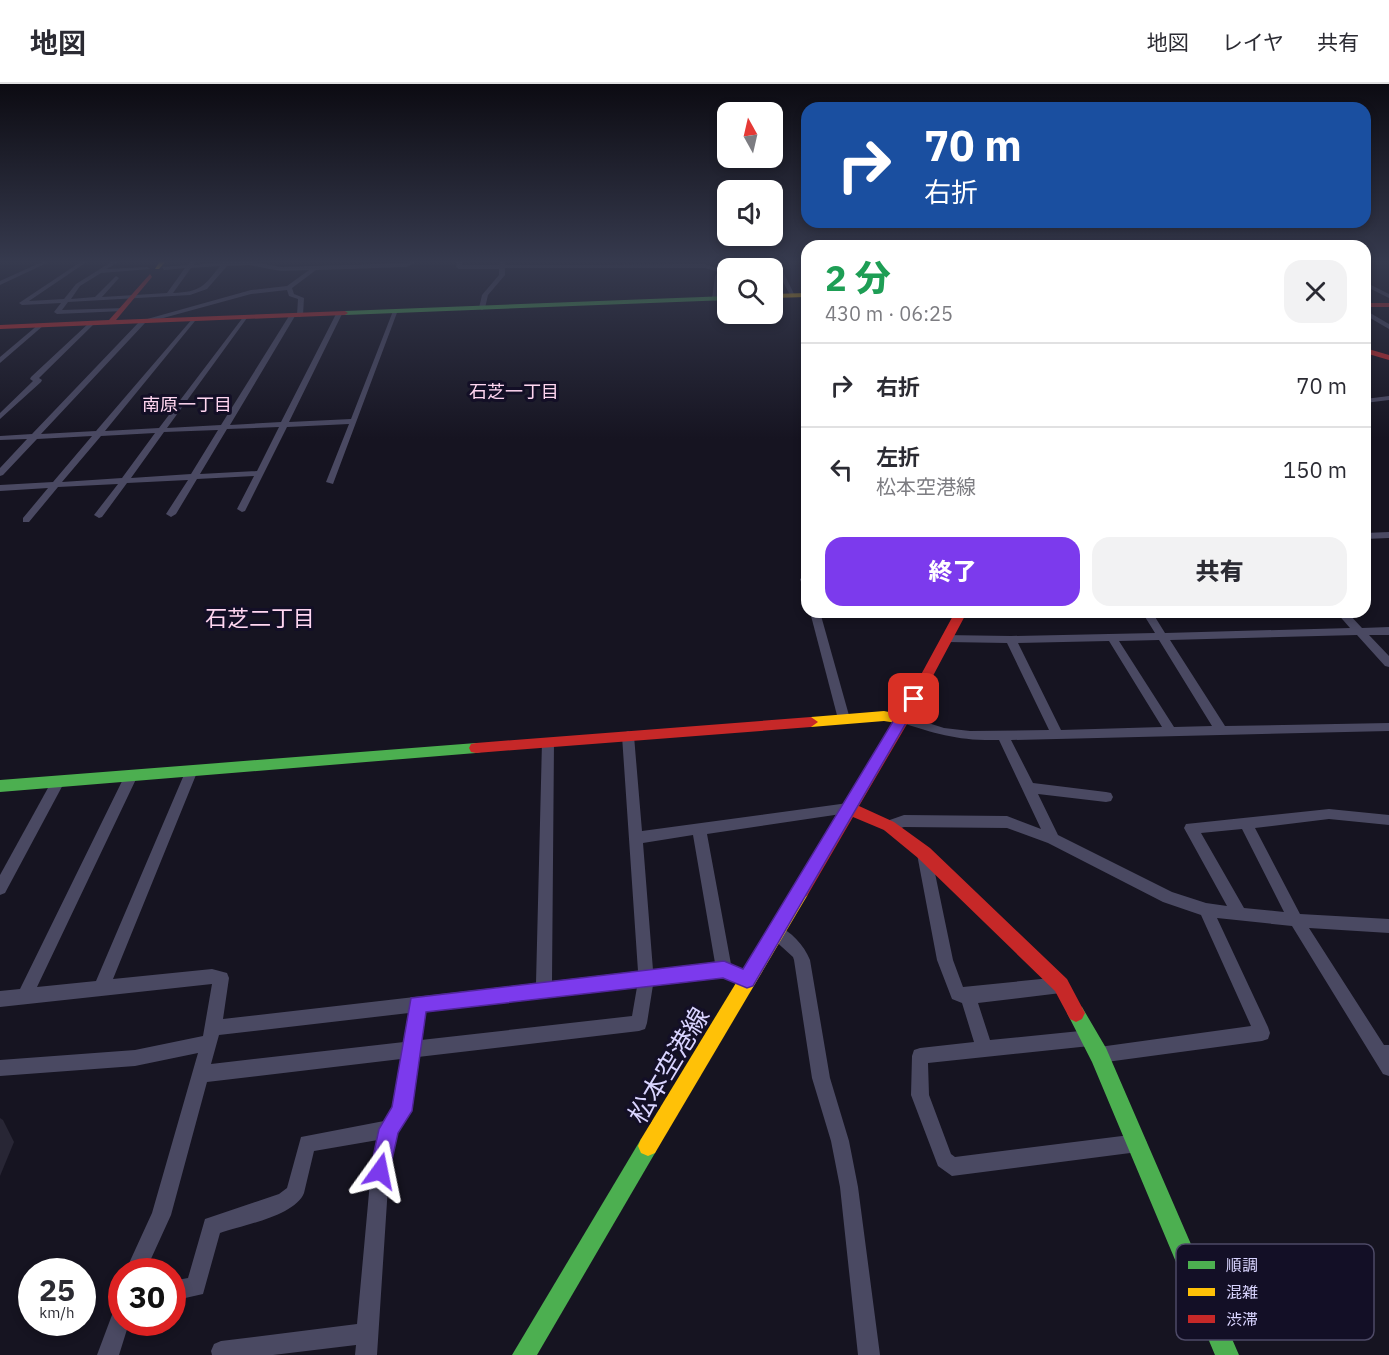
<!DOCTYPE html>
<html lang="ja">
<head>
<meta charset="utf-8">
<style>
  body { margin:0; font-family:"IBM Plex Sans","Noto Sans JP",sans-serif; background:#f2f2f3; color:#2b2b33; height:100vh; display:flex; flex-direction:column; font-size:22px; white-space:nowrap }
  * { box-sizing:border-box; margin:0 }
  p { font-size:20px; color:#7c7c81 }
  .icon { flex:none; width:33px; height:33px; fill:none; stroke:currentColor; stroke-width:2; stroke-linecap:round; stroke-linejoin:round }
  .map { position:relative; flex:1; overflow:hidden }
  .side { position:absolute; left:801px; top:156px; width:570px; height:378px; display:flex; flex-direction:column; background:#fff; border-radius:18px; box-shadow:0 3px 9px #0003 }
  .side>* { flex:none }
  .hud { position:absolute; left:801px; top:18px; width:570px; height:126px; border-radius:18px; box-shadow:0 3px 9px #0003; background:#1a4fa0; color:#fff; overflow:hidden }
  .needle { width:39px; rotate:352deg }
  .tools { position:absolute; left:717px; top:18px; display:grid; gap:12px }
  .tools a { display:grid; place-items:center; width:66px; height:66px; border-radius:12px; background:#fff; box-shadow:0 3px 9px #0003; font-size:30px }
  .speed { position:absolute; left:18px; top:1174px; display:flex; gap:12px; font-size:30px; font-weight:700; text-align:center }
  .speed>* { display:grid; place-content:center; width:78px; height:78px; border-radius:50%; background:#fff; box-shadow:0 3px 9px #0003; line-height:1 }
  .speed small { font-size:15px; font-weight:400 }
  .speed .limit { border:9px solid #d22; background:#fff; color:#111 }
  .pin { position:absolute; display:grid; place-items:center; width:51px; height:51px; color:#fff; margin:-26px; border-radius:12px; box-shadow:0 3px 9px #0006 }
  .me { position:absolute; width:66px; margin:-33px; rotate:12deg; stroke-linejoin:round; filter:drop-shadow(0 0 4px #0008) }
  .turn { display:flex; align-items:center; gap:21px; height:126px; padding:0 24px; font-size:27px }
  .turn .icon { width:78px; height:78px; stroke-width:2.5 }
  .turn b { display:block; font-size:42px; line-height:51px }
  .round { display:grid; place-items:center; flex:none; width:63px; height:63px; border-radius:18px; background:#f2f2f3 }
  .headline { display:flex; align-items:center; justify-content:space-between; height:102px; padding:0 24px }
  h1 { font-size:36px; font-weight:800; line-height:45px; color:#1e9e55 }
  .button { display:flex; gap:12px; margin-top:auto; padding:12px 24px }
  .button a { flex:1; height:69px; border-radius:18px; background:#7c3aed; color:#fff; font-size:24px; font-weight:800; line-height:69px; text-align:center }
  .button a+a { background:#f2f2f3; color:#2b2b33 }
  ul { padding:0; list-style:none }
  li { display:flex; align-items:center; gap:18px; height:84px; padding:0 24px; border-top:2px solid #e1e1e2 }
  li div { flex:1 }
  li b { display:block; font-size:22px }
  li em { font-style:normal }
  header { display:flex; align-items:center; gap:36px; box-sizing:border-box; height:84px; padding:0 30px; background:#fff; border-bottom:2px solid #e1e1e2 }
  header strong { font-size:28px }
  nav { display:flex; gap:33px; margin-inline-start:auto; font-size:21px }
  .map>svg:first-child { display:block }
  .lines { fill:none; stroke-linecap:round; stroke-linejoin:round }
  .street { fill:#4a4962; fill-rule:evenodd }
  .fast { fill:#4caf50; fill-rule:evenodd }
  .slow { fill:#ffc107; fill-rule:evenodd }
  .jam { fill:#c62828; fill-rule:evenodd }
  .shaded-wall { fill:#282635 }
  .route { fill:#7c3aed; stroke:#51269a; stroke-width:1.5 }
  .labels { text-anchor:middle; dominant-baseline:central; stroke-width:6; stroke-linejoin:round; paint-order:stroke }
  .far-neighbourhood-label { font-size:18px; fill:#ffd6f0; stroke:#130f26 }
  .neighbourhood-label { font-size:22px; fill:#ffd6f0; stroke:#130f26 }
  .near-street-label { font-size:26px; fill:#d9d4ff; stroke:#130f26 }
  .key { fill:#130f26; stroke:#4e4a67; stroke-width:1.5 }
  .key-label { font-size:16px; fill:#d9d4ff }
</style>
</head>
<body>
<header>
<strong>地図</strong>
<nav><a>地図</a><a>レイヤ</a><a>共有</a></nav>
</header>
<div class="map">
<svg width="1389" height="1271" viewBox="0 0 1389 1271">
  <rect width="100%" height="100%" fill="#161421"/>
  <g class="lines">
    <g class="street">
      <path d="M44,177h7l-51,24v-4z"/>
      <path d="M82,177h6l-59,40 35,-2 12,-15 37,-23h6l-12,8 40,-2 3,2 -49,4 -21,13 -9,13 24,-2 21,-21 3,2 -17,19 65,-4 18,-25 -21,2 -2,-3 26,-2 4,-4 4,1 -2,3 37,-4 -1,1 19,-1 32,6 125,-4 11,-2 -10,6 -91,3 -24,18 2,6 10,4 -1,17 -3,2 -3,-2 1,-16 -9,-3 -2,-6 -36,4 -106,29 -104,111 55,-3 97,-113 3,2 -1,1 -90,110 54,-3 85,-112 3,2 -80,110 54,-3 68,-109 3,-2 3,2 -65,109 51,-3 55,-108 3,-2 3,2 -53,108 62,-3 42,-108 5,-1 -65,174 -7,-2 23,-58 -62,3 -42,84 -3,1 -5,-3 17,-33 -57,3 -21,35 -5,3 -5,-3 22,-34 -61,3 -25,34 -3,1 -5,-3 24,-31 -60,3 -29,35h-6v-4l25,-30 -48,3v-6l53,-3 39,-46 -55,3 -34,36 -3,1v-8l27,-29 -27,1v-4l32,-2 108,-113 111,-31 36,-4 22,-16 -28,1 -32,-6 -22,1 -20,23 -17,6 -122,7 -6,8 63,-2 -2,3 -66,3 -3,-2 7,-9 -39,2 -3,-2zM220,182c-16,20 -19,26 -47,27l18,-25zM279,343l-22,44 -57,3 27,-45zM218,346l-27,44 -60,4 33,-46zM155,349l-33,45 -60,4 39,-46z"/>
      <path d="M457,177h6l-1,4h37l2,-4h3l1,4 200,-1 20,7 -4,5 -3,23 -3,2 -3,-2 3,-23 3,-4 -13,-4h-200v7l-17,20 -3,13 -3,2 -3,-2 3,-13 17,-20v-6h-40l-3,-2z"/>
      <path d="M772,177h6l17,35 -5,-1z"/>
      <path d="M1365,198l24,12v4l-24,-12z"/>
      <path d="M1365,226l24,14v5l-24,-14z"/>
      <path d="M90,238l5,1 -56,55 3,2 -1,2 -41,37v-6l33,-32 -3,-2 1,-2z"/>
      <path d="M39,240l5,1 -44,38v-6z"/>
      <path d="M1389,312v4l-24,3v-4z"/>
      <path d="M1389,448v6l-24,1v-6z"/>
      <path d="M805,492h2v13l-4,-1 -3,-9z"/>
      <path d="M810,528h10l30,107 -2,3 -4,1 -6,-4z"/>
      <path d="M1142,528h10l13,21 185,-5 -14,-16h11l15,16 27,-1v8h-20l20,21v11l-4,-1 -28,-31 -187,5 55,86 164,-3v8l-378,9 22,43 73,9 5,1 2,4 -2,4 -5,1 -68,-8 20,41 114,57 34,11 21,3 -43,-78 2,-4 143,-15 60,6v10l-60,-6 -74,9 45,86 89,5v14l-80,-5 75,117h5v31l-6,-2 -91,-148 -75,-8 51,109 2,6 -2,6 -6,2 -163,22 -6,-2 -2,-6 2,-6 6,-2 152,-21 -50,-111 -38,-13 -115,-59 -41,-15 -103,-1 -15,5 -5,-2 -2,-4 2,-4 20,-7 103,1 34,13 -42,-89c-41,1 -62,-6 -100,-18l-2,-3 6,-4 41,13 26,3 79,-1 -42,-87 -60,-1 -4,-1 -1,-3 1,-3 68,1 144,-3zM1159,556l53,86 -38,1 -55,-86zM1109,557l53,86 -101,3 -43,-87zM1242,745l42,83 -40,-4 -43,-75z"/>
      <path d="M628,647l4,2 2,3 8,95 206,-28 5,1 2,4 -2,4 -5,1 -141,21 24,130 22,11 2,5 -2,5 -6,3 -24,-12 -70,9 -6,38 -2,6 -6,2 -221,26 -7,54 -14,22 -8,38 -12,184h-22l1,-10 -83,10h-61l-1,-4 3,-7 7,-3 136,-17 14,-153 7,-31 -64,11 -10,42c-9,23 -61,32 -84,40l-17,61 -31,7v-20l16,-3 17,-59 74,-25 8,-6 14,-51 83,-16 10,-13 7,-49 -194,23 -36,133 -26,57h-20l27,-59 46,-160 -63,13 -135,10v-16l135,-10 68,-14 9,-52 -212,23v-16l20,-2 107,-218h10l1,4 -101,212 59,-6 90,-211 2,-3h8l2,3 -85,209 99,-10 15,4 2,5 -6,41 313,-36 6,-241 2,-3h8l2,3 -2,239 86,-10 -16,-235 2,-3zM693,751l22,128 -62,7 -10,-127zM637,903l-5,29 -211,24 4,-29zM409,929l-5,29 -193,22 8,-29z"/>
      <path d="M59,692l5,1 1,4 -60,112 -5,2v-20l54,-98z"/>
      <path d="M924,764l5,2 2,4 22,106 10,27 98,-10 6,3 2,5 -2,5 -6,3 -83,10 12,37 100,-10 6,2 2,6 -2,6 -6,2 -162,17 1,32 22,59 4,3 183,-23 6,3 3,6 -3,6 -6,3 -186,24 -14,-10 -27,-71 1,-39 2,-6 6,-2 54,-6 -12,-39 -10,-4 -15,-39 -20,-106 2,-4z"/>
      <path d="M776,841c15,6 28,20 34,35l20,118 19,63 9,46 22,168h-22l-18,-168 -9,-46 -19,-63 -18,-118 -1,-3 -22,-20 -3,-5 3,-5z"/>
      <path d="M122,1220v19h7l-10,32h-22l18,-48z"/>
    </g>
    <g class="fast">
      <path d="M728,212v4l-383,15 -3,-2 3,-2z"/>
      <path d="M476,659l5,1 2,4 -2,4 -5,1 -476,39v-12z"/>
      <path d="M1076,920l6,3 24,41 133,307h-24l-123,-293 -25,-49 3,-6z"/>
      <path d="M648,1052l7,3 3,7 -3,7 -118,202h-25l129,-216z"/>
    </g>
    <g class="slow">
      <path d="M160,177h6l-7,8h-4z"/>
      <path d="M807,209v4l-35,1v-4z"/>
      <path d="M884,627l24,5 2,3 -7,5 -19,-3 -73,6 -7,-5 7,-5z"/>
      <path d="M801,800l6,2 2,5 -2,5 -152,257 -7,3 -7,-3 -3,-7 3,-7 154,-253z"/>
    </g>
    <g class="jam">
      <path d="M150,190l2,3 -36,43 229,-9 3,2 -3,2 -345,14v-4l109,-5z"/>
      <rect x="1365" y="219" width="24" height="4"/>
      <path d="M1365,264l24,7v5l-24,-7z"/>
      <path d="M955,528h12l-57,107 -51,87 35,16 36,26 137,131 18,34 -3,6 -6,3 -6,-3 -15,-28 -137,-133 -34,-28 -31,-13 -46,79 -6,2 -6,-2 -2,-5 48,-81 2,-6 2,-1 53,-86z"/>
      <path d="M811,633l7,5 -7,5 -335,26 -5,-1 -2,-4 2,-4 5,-1z"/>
    </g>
  </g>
  <path class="shaded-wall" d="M0,1034l3,2 11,22 -14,34z"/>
  <linearGradient id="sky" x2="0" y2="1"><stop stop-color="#0c0b12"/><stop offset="0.5" stop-color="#363a4e"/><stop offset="1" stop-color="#363a4e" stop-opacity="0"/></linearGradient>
  <rect width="1389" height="355" fill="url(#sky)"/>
  <path class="route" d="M914,610l6,5 -167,287 -6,2 -24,-10 -297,34 -14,99 -14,22 -10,45 -8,3 -7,-3 -3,-7 9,-42 13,-22 19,-109 313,-37 19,8 166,-274z"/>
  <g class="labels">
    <g class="far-neighbourhood-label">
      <text x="514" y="307">石芝一丁目</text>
      <text x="187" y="320">南原一丁目</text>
    </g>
    <g class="neighbourhood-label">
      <text x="260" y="533">石芝二丁目</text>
    </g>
    <g class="near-street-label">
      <text transform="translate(668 981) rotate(-59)">松本空港線</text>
    </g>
  </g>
  <rect x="1176" y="1160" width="198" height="96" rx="9" class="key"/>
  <rect x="1188" y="1177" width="27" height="8" fill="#4caf50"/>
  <rect x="1188" y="1204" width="27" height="8" fill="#ffc107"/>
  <rect x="1188" y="1231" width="27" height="8" fill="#c62828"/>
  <g class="key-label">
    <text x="1226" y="1187">順調</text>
    <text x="1226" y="1214">混雑</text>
    <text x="1226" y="1241">渋滞</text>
  </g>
</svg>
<div class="tools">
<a><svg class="needle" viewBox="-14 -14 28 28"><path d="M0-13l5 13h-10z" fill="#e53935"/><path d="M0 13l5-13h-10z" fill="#7c7c81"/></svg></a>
<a><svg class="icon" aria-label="sound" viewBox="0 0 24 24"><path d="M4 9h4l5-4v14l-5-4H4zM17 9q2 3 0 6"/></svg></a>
<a><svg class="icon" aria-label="search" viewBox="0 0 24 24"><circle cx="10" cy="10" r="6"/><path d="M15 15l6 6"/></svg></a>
</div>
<div class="speed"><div>25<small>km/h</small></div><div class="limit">30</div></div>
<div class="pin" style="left:914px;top:615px;background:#d93025"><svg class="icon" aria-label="arrive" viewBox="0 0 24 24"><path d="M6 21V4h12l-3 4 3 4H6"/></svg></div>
<svg class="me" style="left:380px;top:1087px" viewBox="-20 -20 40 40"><path d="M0-17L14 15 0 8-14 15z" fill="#7c3aed" stroke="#fff" stroke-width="4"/></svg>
<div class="hud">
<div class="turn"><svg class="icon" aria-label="right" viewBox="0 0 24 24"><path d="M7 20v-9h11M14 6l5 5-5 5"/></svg><div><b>70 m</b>右折</div></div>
</div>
<section class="side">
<div class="headline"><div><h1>2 分</h1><p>430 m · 06:25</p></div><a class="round"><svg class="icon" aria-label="close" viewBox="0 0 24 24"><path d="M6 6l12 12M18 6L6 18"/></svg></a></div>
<ul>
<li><svg class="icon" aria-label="right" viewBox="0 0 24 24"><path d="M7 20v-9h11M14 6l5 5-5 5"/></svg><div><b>右折</b></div><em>70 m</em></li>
<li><svg class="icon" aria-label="left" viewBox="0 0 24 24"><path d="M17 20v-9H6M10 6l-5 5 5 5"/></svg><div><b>左折</b><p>松本空港線</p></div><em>150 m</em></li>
</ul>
<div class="button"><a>終了</a><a>共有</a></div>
</section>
</div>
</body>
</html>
